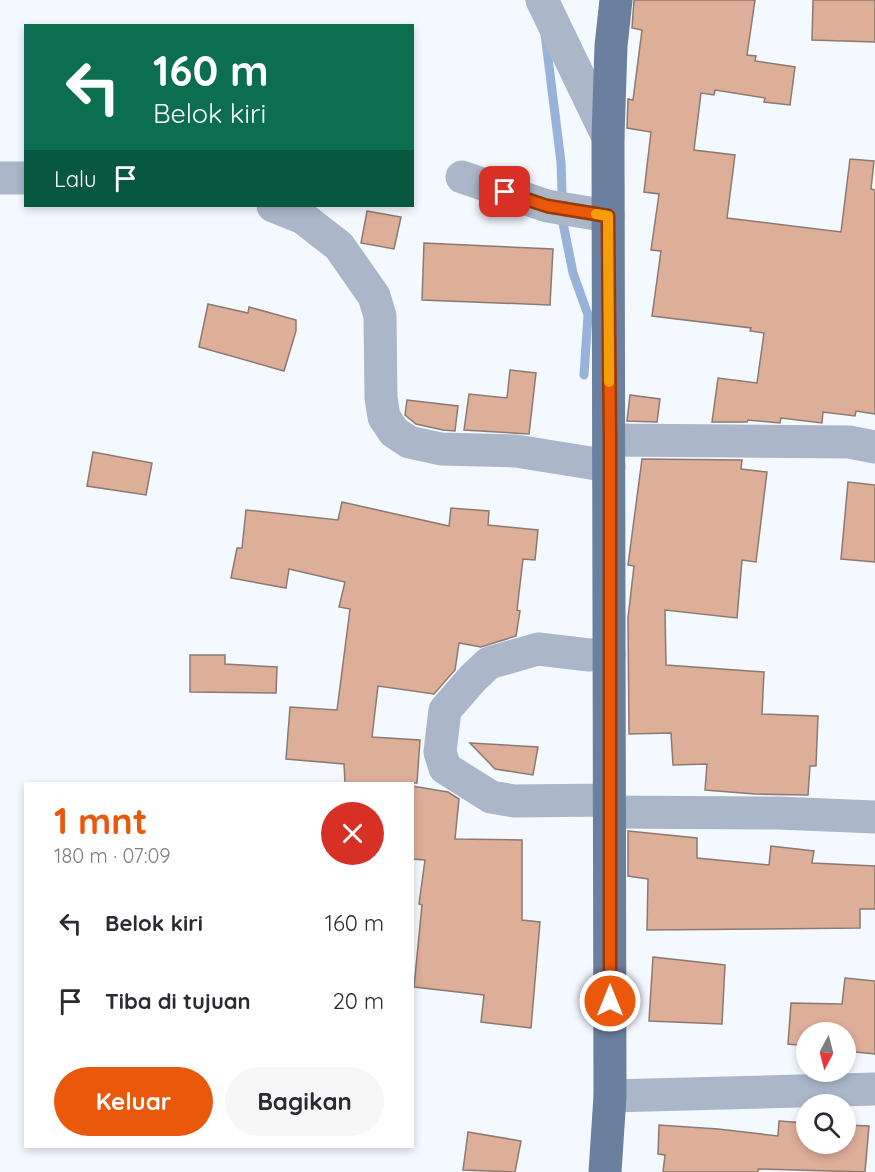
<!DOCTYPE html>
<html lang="id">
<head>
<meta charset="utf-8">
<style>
  body { margin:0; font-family:Quicksand,sans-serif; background:#f7f7f7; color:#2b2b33; height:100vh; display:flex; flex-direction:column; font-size:22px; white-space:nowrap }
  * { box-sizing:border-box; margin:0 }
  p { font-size:20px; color:#7c7c81 }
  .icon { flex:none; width:33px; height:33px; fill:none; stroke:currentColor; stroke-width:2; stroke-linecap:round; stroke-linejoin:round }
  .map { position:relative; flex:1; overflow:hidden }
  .details { position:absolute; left:24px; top:782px; width:390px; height:366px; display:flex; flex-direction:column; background:#fff; border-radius:0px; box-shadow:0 3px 9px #0003 }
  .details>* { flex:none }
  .banner { position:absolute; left:24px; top:24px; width:390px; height:183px; border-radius:0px; box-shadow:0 3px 9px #0003; background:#0b6e4f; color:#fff; overflow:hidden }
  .needle { width:39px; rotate:187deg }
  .buttons { position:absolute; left:796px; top:1022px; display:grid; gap:12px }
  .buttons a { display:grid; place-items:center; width:60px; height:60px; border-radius:50%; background:#fff; box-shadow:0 3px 9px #0003; font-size:30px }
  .pin { position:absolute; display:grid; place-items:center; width:51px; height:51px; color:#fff; margin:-26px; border-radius:12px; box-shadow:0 3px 9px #0006 }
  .me { position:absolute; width:66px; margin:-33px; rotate:0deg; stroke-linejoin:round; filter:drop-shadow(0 0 4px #0008) }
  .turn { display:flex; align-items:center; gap:21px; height:126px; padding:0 30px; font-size:27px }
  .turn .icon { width:78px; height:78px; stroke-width:2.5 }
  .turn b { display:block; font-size:42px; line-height:51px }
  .then { display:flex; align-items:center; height:57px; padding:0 30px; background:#0003; gap:12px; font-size:22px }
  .round { display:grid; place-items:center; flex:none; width:63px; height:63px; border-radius:32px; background:#f7f7f7 }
  .head { display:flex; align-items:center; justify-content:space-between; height:102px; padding:0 30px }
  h1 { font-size:36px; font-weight:700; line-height:45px; color:#ea580c }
  .action { display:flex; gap:12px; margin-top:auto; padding:12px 30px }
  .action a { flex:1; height:69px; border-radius:36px; background:#ea580c; color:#fff; font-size:24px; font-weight:700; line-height:69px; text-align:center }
  .action a+a { background:#f7f7f7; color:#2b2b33 }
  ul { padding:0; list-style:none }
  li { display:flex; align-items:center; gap:18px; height:78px; padding:0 30px }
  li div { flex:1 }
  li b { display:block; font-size:22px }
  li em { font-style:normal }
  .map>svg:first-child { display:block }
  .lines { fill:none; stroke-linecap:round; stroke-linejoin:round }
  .stream { stroke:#99b2da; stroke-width:9 }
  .building { fill:#ddae98; stroke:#8b7a72; stroke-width:1.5 }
  .minor { stroke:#abb7c9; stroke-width:33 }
  .major { stroke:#6b7f9f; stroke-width:33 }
  .route-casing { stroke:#983908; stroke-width:15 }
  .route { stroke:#ea580c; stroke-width:10 }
  .slow { stroke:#f59e0b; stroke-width:10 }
</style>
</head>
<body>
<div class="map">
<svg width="875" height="1172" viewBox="0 0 875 1172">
  <rect width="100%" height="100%" fill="#f4f8ff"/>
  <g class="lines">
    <path class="stream" d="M545,34l16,128 2,61 10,50 15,42 -4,60"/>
  </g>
  <g class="building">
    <path d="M634,0h121l-8,55 9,1 -1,5 40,6 -5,38 -26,-3 1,-4 -50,-8 -1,5 -13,-2 -7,57 41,5 -8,63 114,14 9,-73 24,2 -3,28 4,1v224l-19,-3 -1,5 -32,-4 -1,11 -41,-5 -1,5 -32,-3 -1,2h-35l6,-44 39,5 7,-50 -14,-2 1,-3 -99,-12 9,-65 -10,-1 8,-56 -15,-2 7,-60 -24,-4 1,-29 5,1 9,-70 -10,-2z"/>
    <path d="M813,0h62v42l-63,-2z"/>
    <path d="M367,211l34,6 -7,32 -33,-6z"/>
    <path d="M424,243l129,6 -3,56 -128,-5z"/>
    <path d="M208,304l40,9 1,-6 47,13v11l-12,40 -85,-24z"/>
    <path d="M510,370l26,3 -7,61 -65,-4 5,-36 38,4z"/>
    <path d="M630,395l30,4 -3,23 -30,-1z"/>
    <path d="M407,400l51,6 -3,25 -12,-1 -27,-6 -11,-9z"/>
    <path d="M93,452l59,11 -6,32 -59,-9z"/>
    <path d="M642,459l100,1 -1,9 26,3 -11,90 -14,-2 -5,58 -72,-8 1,55 98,7 -2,42 56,2 -2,50h-6l-2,29 -53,-1 -50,-4 2,-26 -34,1 -2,-32 -42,1 -1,-116 6,-52 -6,-1z"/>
    <path d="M848,482l27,3v77l-34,-3z"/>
    <path d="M342,502l107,24 2,-18 38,3 -1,14 50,5 -3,30 -12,-1 -6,51 3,1 -4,25 -35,11 -22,-4 -4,27 -21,24 -56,-8 -6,51 48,3 -3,43h-72l-1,-19 -58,-5 4,-52 47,3 13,-101 -11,-2 6,-25 -56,-13 -3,19 -55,-10 6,-30h5l4,-38 92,10z"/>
    <path d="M190,655h35v9l52,3 -1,26 -86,-1z"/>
    <path d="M470,743l68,4 -5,28 -38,-6z"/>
    <path d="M412,786l36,6 11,7 -4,40 67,1v80l18,2 -9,106 -50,-6 3,-27 -70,-8 8,-82 -3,-1 6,-44 -13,-1z"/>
    <path d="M628,831l69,7v20l72,7 2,-19 43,5 -2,12 63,3v43h-15v19l-213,2 1,-51 -20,-3z"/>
    <path d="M653,957l72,8 -3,59 -73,-3z"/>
    <path d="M845,978l30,3v73l-29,-3v-19h-39v14l-19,-2 3,-41 51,1z"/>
    <path d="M779,1121l28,2v20h39v-18l23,1 -4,46 -107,-3v3h-95l2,-17 -7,-1 1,-29 59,4 60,7z"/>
    <path d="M468,1132l53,9 -6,31 -52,-2z"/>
  </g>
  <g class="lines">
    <g class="minor">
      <path d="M542,0l66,137"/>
      <path d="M462,177l85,29 61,10"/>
      <path d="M0,178h26"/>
      <path d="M273,206l30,12 36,28 35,50 6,20 1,82 3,19 10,15 15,10 32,7 75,2 93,15"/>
      <path d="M610,440l239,2 26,5"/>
      <path d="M609,654l-20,1 -51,-6 -49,14 -16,15 -28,32 -5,42 5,16 46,29 23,4 96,-1"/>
      <path d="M609,812l169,1 97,4"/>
      <path d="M610,1096l265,-7"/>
    </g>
    <path class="major" d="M605,1172l5,-76 -2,-959 3,-91 5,-46"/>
  </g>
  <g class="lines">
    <defs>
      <path id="route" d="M505,192l42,14 61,10 2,224v561"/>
    </defs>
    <use href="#route" class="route-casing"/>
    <use href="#route" class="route"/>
    <path class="slow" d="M596,214l12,2 1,166"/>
  </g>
</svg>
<div class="buttons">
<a><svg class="needle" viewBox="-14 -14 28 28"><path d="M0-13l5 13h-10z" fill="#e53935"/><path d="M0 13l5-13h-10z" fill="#7c7c81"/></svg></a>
<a><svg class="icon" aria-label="search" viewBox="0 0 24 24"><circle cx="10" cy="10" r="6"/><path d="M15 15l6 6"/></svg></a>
</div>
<div class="pin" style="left:505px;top:192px;background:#d93025"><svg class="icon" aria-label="arrive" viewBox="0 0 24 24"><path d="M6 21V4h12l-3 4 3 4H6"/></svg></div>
<svg class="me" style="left:610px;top:1001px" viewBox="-20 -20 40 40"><circle r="17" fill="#ea580c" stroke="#fff" stroke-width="3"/><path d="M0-11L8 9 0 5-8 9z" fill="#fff"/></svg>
<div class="banner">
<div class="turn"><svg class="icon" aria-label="left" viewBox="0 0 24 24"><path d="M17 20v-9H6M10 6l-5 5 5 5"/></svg><div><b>160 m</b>Belok kiri</div></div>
<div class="then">Lalu<svg class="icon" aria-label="arrive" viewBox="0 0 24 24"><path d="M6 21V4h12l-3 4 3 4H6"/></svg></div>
</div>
<section class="details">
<div class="head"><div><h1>1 mnt</h1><p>180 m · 07:09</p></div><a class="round" style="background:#d93025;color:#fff"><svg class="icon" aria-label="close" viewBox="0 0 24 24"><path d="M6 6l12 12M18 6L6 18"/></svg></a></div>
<ul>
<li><svg class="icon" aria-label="left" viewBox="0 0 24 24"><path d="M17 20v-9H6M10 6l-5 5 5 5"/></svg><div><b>Belok kiri</b></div><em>160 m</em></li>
<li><svg class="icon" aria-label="arrive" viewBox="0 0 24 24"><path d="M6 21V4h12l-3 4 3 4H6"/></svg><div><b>Tiba di tujuan</b></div><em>20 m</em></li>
</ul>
<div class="action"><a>Keluar</a><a>Bagikan</a></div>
</section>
</div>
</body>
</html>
